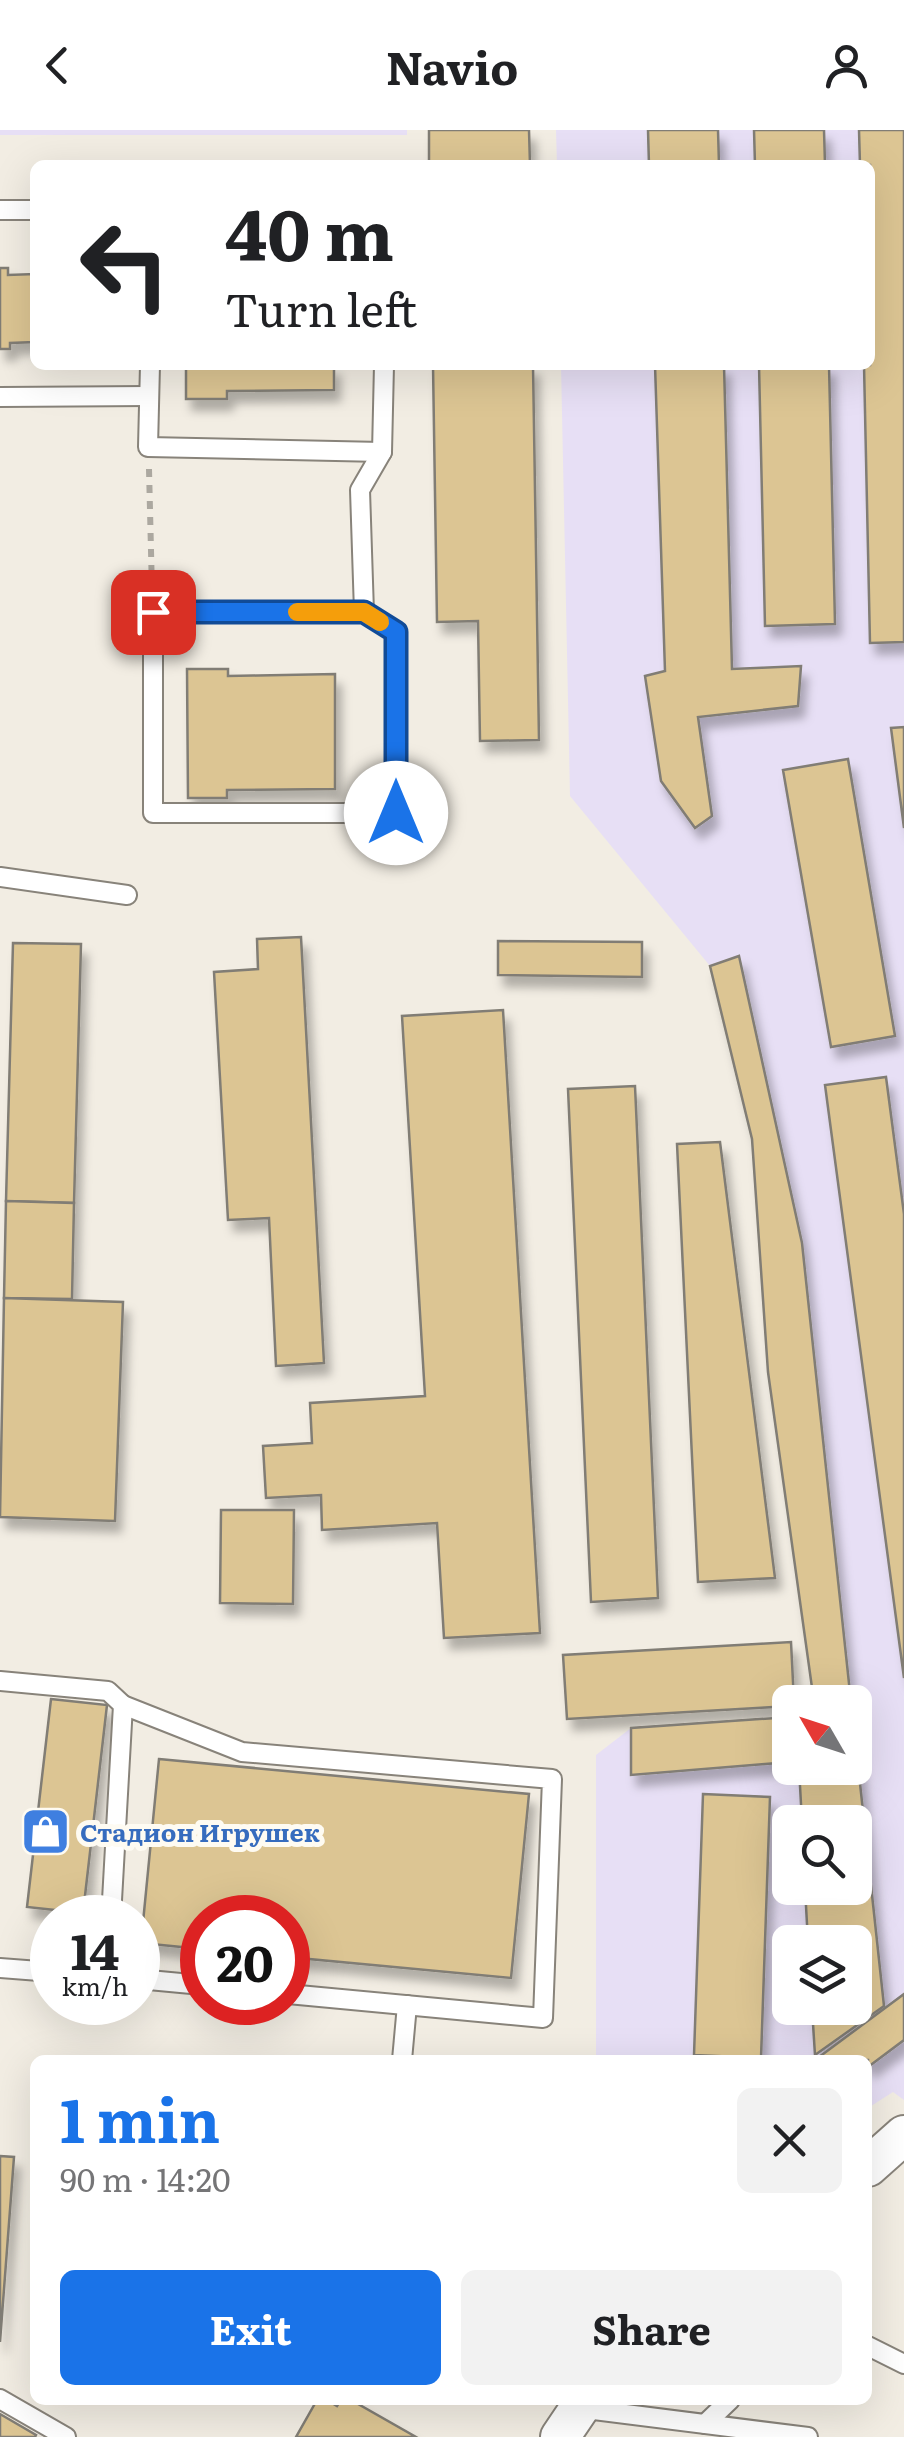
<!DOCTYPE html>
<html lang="en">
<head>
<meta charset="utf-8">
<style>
  body { margin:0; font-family:Literata,serif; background:#f2f2f2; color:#202124; height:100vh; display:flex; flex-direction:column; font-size:38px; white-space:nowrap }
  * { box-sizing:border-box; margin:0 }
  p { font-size:32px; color:#757577 }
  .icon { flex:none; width:55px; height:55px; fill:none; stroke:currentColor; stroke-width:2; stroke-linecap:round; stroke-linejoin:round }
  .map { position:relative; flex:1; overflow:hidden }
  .side { position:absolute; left:30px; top:1925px; width:842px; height:350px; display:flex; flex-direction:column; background:#fff; border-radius:15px; box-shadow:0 10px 40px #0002 }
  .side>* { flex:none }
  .top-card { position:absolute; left:30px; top:30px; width:845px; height:210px; border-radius:15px; box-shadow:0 10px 40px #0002; background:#fff; color:#202124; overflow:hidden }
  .needle { width:65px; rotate:309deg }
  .buttons { position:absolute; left:772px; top:1555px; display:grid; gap:20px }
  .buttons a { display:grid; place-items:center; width:100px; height:100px; border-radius:15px; background:#fff; box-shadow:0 10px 40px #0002; font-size:50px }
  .speed { position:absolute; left:30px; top:1765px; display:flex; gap:20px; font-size:50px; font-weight:700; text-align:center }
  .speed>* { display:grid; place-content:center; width:130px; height:130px; border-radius:50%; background:#fff; box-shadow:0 10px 40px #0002; line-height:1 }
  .speed small { font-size:25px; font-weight:400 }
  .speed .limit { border:15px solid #d22; background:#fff; color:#111 }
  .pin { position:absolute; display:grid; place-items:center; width:85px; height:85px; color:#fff; margin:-42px; border-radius:20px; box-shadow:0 5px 15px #0006 }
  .me { position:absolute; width:110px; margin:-55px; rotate:0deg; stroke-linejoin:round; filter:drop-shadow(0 0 8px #0008) }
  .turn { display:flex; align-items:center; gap:35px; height:210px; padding:0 30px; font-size:45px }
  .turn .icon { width:130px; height:130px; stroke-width:2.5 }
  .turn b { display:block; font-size:70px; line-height:85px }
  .round { display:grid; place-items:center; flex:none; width:105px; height:105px; border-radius:15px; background:#f2f2f2 }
  .overview { display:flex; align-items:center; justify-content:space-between; height:170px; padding:0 30px }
  h1 { font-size:60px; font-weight:700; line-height:75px; color:#1a73e8 }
  .cta { display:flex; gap:20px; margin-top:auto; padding:20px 30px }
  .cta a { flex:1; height:115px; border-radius:15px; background:#1a73e8; color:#fff; font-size:40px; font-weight:700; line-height:115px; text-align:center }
  .cta a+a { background:#f2f2f2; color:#202124 }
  header { display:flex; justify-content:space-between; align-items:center; height:130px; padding:0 30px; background:#fff; font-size:45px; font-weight:700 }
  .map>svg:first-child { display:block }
  .industrial { fill:#e7dff5; fill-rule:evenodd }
  .building { fill:#dcc593; stroke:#817d74; stroke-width:2.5; filter:url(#shadow) }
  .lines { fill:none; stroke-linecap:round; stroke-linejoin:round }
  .service-casing { stroke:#88837a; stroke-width:22 }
  .minor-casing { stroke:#88837a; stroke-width:42 }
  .path { stroke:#aca8a0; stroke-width:6; stroke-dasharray:8 8; stroke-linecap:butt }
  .service { stroke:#fff; stroke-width:18 }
  .minor { stroke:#fff; stroke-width:38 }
  .route-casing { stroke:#114b97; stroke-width:25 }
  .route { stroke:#1a73e8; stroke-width:18 }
  .slow { stroke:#f59e0b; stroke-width:18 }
  .labels { text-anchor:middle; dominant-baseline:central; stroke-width:10; stroke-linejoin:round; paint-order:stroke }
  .shop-label { font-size:25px; font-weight:bold; fill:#366cbe; stroke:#fefbf2; text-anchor:start }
</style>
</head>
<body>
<header><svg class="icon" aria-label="back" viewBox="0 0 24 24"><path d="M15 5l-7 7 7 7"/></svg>Navio<svg class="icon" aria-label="person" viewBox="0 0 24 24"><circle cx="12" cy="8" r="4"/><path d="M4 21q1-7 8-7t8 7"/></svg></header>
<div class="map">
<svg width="904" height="2307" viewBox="0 0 904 2307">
  <defs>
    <filter id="shadow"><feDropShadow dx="6" dy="11" stdDeviation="5" flood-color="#0004"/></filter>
  </defs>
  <rect width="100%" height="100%" fill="#f2ede3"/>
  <g class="industrial">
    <rect x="0" y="0" width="407" height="5"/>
    <path d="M556,0h348v1970l-11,-8 -25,16v-48h-272v-305l35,-27 159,-11v51h65v-66h-41l-46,-330 -16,-233 -42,-173 -140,-170 -9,-431h309v-200h-313zM790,1692h65v66h-65zM790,1812h65v66h-65z"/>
  </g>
  <g class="building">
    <path d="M429,0h100l1,35h-101z"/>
    <path d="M648,0h70l1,35h-70z"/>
    <path d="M754,0h70l1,35h-70z"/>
    <path d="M859,0h45v512l-34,1 -6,-278h6v-200h-10z"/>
    <path d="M0,138h8v7l27,-1v68l-25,1v6h-10z"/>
    <path d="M186,235h148v25l-107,1v8h-41z"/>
    <path d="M433,235h100l6,375 -59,1 -2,-120 -41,1z"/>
    <path d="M655,235h69l8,304 69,-3 -3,40 -100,11 14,99 -17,12 -34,-47 -16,-105 20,-5z"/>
    <path d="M759,235h70l6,259 -70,2z"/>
    <path d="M187,539h41v7l107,-2v115l-108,1v8h-39z"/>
    <path d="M904,597v101l-13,-100z"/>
    <path d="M848,629l47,277 -64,11 -48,-277z"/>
    <path d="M301,807l23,426 -48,3 -7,-148 -41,2 -14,-248 44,-3 -1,-30z"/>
    <path d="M498,811l144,1v35l-144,-2z"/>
    <path d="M13,813l68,1 -7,259 -68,-2z"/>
    <path d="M739,826l63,287 49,459h-37l-46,-330 -16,-233 -42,-173z"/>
    <path d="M503,880l37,623 -96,5 -7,-115 -115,7 -1,-35 -55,3 -3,-52 49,-3 -2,-40 115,-7 -23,-380z"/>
    <path d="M886,947l18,137v464l-79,-593z"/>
    <path d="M635,956l23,512 -67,4 -23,-513z"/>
    <path d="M720,1012l55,436 -77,4 -21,-438z"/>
    <path d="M6,1071l68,2 -2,96 -68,-1z"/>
    <path d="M4,1168l119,4 -8,219 -115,-4z"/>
    <path d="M221,1380h73l-1,94 -73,-1z"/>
    <path d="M791,1512l3,60h-4v4l-223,13 -4,-64z"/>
    <path d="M51,1569l56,6 -24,208 -56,-6z"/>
    <path d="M790,1587v45l-159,13v-47z"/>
    <path d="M855,1607l29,269 -69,49 -3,-47h43v-66h-47l-3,-54h50v-66h-53l-3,-54h56z"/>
    <path d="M159,1629l370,35 -18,184 -223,-21v-39h-86v31l-61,-6z"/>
    <path d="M703,1664l67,3 -9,261 -67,-3z"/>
    <path d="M904,1864v46l-36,27v-7h-53z"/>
    <path d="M0,2026l14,1 -14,185z"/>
    <path d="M317,2270h10l10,6 4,-6h10l65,37h-120z"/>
    <path d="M0,2284l36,21 -1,2h-35z"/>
  </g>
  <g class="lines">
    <defs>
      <g id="service">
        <path d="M0,80h35"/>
        <path d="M150,235l-2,82 234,5"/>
        <path d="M0,267l149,-1"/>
        <path d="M153,482h211l32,20v181h-243z"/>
        <path d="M364,482l-4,-122 22,-38 2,-87"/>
        <path d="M0,747l127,18"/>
        <path d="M0,1551l108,10 15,14 -12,213"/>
        <path d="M123,1575l119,47 310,27 -9,239 -255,-24"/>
        <path d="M0,1838l52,4"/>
        <path d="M138,1849l64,6"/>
        <path d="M402,1930l5,-55"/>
        <path d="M868,2216l36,18"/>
        <path d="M0,2269l66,38"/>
        <path d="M578,2278l230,29"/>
        <path d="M705,2294l25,-24"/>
      </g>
      <g id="minor">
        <path d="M868,2037l36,-32"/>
        <path d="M560,2307l25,-37"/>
      </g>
    </defs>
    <use href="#service" class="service-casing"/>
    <use href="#minor" class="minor-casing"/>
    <path class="path" d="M149,339l3,122"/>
    <use href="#service" class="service"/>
    <use href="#minor" class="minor"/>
  </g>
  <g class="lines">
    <defs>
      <path id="route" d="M153,482h211l32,20v181"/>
    </defs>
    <use href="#route" class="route-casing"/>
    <use href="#route" class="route"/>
    <path class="slow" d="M297,482h67l16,10"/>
  </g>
  <defs>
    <symbol id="shop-square" viewBox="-11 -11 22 22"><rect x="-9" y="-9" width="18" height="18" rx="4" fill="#3f7fe0" stroke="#fefbf2"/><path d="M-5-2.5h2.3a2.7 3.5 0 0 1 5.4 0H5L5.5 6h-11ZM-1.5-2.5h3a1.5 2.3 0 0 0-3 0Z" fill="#fff"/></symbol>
  </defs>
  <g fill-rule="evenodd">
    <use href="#shop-square" x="18" y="1674" width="55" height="55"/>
  </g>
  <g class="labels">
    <g class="shop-label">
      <text x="80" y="1701">Стадион Игрушек</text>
    </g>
  </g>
</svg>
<div class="buttons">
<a><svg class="needle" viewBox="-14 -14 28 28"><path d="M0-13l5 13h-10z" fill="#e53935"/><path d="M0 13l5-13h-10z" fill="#757577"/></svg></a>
<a><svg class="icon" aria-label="search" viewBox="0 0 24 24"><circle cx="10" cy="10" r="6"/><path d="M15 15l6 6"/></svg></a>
<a><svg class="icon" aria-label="layers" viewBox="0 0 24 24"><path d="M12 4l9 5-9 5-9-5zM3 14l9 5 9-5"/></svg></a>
</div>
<div class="speed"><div>14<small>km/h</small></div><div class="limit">20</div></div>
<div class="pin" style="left:153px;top:482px;background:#d93025"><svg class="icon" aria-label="arrive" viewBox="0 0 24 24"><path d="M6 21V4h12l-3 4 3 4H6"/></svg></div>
<svg class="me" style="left:396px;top:683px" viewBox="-20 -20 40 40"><circle r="19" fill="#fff"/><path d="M0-13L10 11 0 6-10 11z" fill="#1a73e8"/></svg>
<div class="top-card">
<div class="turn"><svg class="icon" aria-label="left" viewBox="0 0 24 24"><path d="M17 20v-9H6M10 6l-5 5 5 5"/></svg><div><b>40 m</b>Turn left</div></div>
</div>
<section class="side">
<div class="overview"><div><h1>1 min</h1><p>90 m · 14:20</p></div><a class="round"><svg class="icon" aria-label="close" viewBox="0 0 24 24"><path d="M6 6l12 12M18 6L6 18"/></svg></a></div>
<div class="cta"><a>Exit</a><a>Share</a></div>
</section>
</div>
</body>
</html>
